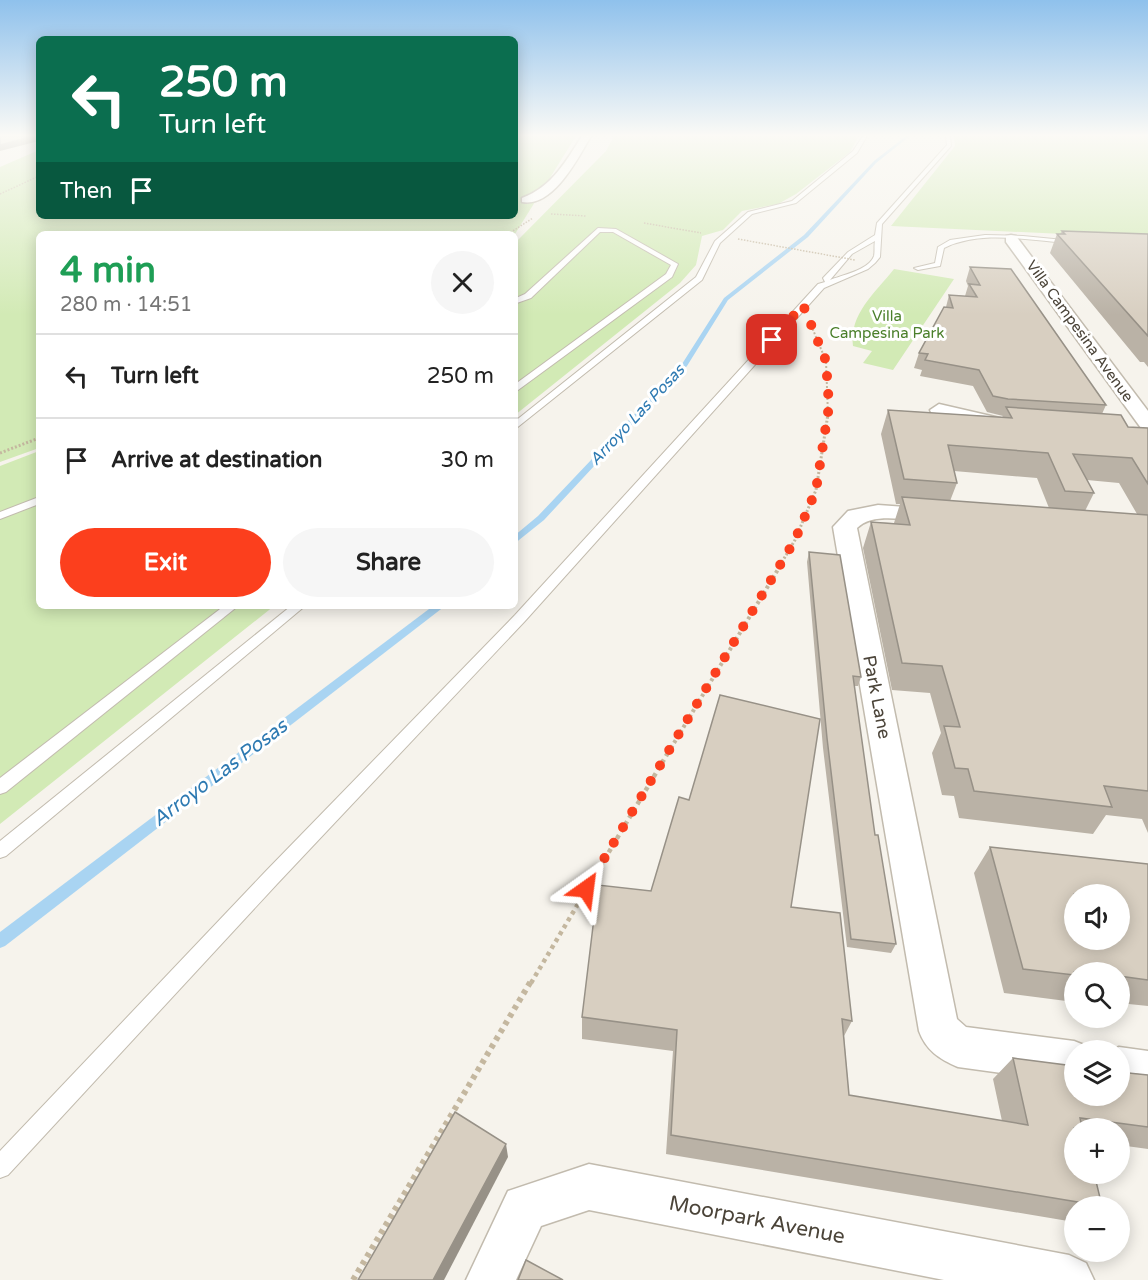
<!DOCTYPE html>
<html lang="en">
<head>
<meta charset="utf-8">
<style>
  body { margin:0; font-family:"Varela Round",sans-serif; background:#f6f6f6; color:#222; height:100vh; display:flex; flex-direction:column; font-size:22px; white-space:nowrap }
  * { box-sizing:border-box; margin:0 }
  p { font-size:20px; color:#767676 }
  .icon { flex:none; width:33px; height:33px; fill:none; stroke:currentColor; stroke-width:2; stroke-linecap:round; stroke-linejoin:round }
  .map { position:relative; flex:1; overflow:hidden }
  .panel { position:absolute; left:36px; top:231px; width:482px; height:378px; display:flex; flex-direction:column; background:#fff; border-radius:9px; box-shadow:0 3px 15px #0003 }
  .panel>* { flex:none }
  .guide { position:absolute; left:36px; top:36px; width:482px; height:183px; border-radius:9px; box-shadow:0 3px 15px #0003; background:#0b6e4f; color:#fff; overflow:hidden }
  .fabs { position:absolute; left:1064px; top:884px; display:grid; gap:12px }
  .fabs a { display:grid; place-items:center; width:66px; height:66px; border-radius:50%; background:#fff; box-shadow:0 3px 15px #0003; font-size:30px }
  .pin { position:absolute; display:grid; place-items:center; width:51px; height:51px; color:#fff; margin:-26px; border-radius:12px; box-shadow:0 3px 9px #0006 }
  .me { position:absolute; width:66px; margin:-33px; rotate:31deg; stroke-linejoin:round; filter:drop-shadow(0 0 4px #0008) }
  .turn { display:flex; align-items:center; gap:21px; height:126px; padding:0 24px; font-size:27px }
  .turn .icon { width:78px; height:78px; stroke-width:2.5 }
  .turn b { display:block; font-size:42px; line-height:51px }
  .then { display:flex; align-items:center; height:57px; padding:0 24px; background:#0003; gap:12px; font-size:22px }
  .round { display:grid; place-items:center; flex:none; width:63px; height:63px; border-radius:32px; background:#f6f6f6 }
  .headline { display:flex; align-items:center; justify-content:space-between; height:102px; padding:0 24px }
  h1 { font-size:36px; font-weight:700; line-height:45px; color:#1e9e55 }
  .action { display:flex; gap:12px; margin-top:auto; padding:12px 24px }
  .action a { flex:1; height:69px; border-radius:36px; background:#fc3f1d; color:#fff; font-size:24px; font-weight:700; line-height:69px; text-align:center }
  .action a+a { background:#f6f6f6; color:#222 }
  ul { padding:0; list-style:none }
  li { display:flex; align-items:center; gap:18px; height:84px; padding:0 24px; border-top:2px solid #e0e0e0 }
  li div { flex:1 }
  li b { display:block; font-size:22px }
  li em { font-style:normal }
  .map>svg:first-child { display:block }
  .green { fill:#d2eab5 }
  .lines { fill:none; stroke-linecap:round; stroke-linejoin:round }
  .stream { fill:#a9d4f2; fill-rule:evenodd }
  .lane-casing { stroke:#c2bbae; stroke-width:2 }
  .street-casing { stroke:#c2bbae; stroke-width:3 }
  .path-far5 { stroke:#c4b79f; stroke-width:1.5; stroke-dasharray:1.5 1.5; stroke-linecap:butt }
  .path-far4 { stroke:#c4b79f; stroke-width:2; stroke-dasharray:2 2; stroke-linecap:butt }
  .path-far3 { stroke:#c4b79f; stroke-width:3; stroke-dasharray:2 2; stroke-linecap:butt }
  .path-far2 { stroke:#c4b79f; stroke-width:4; stroke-dasharray:3 3; stroke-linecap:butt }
  .path-far1 { stroke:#c4b79f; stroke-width:4.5; stroke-dasharray:4 4; stroke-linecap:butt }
  .path { stroke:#c4b79f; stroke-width:6; stroke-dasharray:4.5 4.5; stroke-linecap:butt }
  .lane { fill:#fff; fill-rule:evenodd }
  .street { fill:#fff; fill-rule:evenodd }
  .path-bridge { stroke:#c4b79f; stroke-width:1.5; stroke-dasharray:1.5 1.5; stroke-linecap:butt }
  .wall { fill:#bab2a6; fill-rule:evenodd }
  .shaded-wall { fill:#979187 }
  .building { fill:#d8cfc1; stroke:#979187; stroke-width:1.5; fill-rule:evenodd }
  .route { stroke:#fc3f1d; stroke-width:10; stroke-dasharray:0 18 }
  .labels { text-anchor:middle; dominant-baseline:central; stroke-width:6; stroke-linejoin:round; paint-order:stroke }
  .far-park-label { font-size:15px; fill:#4a7f2a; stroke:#fff }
  .far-street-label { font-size:15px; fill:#4b4439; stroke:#fff }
  .far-water-label { font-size:16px; font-style:italic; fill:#2e7ab2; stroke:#fff }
  .street-label { font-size:18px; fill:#4b4439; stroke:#fff }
  .water-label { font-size:20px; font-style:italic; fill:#2e7ab2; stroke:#fff }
  .near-street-label { font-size:21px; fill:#4b4439; stroke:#fff }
</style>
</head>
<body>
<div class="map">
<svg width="1148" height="1280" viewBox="0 0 1148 1280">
  <rect width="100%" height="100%" fill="#f6f3ec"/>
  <g class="green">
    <path d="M515,136h61l-61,98h-476v214l-39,14v-295l39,-17v66h475z"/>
    <path d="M614,136h245l-9,16 -54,42 -18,10 -36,7 -19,19 -21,6 -6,29 -16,18 -165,132 -1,-171 92,-93z"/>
    <path d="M954,136h194v102l-257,-12 64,-80z"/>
    <path d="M894,269l60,10 -61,91 -30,-7 9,-12 -19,-5c-4,-32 22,-53 41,-77z"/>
    <path d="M39,451v155h235l-274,218v-358z"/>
  </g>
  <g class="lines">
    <g class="stream">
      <path d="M906,136h4l-34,27 -68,74 -80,63 -41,66 -143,154 -30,24v-8l24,-20 144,-152 42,-66 80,-63 70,-74z"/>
      <path d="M433,606h12l-440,340 -5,2v-16z"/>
    </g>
    <defs>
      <g id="lane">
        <path d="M863,136h4l-10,17 -61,50 -44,11 -32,29 -18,37 -188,150v-8l182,-145 19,-36 33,-29 44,-11 61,-50z"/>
        <path d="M946,136h4l1,10 -69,78 -2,33 -5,6 -7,6 -44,19 -299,333 -248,263 -269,291 -8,3v-27l265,-279 250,-257 303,-331 7,-2 -2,-4 25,-26 27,-17 2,-12 70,-78zM875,241c-1,4 0,11 -1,15 -5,14 -32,19 -44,24l22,-26z"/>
        <path d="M598,228l18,1 62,35 -6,13 -158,116v-8l152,-111 5,-9 -58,-33h-13l-69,66 -17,6v-5l11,-5z"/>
        <path d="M985,235l38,1 51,5 -3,2c-40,-2 -90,-14 -127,5l-4,18 -22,4 -4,-2 21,-5 3,-16 12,-7z"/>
        <path d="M39,497v7l-39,15v-7z"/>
        <path d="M224,606h14l-232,186 -6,2v-16z"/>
        <path d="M291,606h14l-299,250 -6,2v-17z"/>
      </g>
      <g id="street">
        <path d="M582,136h9c-13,22 -38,72 -69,66v-4c30,-11 44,-37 60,-62z"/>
        <path d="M1011,235l5,1 132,175v19l-7,-2 -135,-186v-6z"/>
        <path d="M939,404l65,15 3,4 -10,6 -65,-15 -2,-4z"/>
        <path d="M878,505l56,4 8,2 3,5 -3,5 -8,2c-23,-2 -60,-12 -77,5l100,491 9,8 108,14 15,6 1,3h-16v33l-116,-16c-19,-8 -32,-17 -39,-36l-86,-504 15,-16z"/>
        <path d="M1119,1047l29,4v42l-29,-4v-39h-7z"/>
        <path d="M589,1164l480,91 17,8 8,17h-150l-355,-70 -48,16 -25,54h-50l42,-89z"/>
      </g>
    </defs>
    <use href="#lane" class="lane-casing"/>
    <use href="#street" class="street-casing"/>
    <g class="path-far5">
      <path d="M0,194l39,-18"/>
      <path d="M551,214l35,2"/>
      <path d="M644,223l57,10"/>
      <path d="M508,234l25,-16"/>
    </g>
    <path class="path-far4" d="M811,325l15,36 2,54"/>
    <g class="path-far3">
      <path d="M0,453l39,-15"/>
      <path d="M782,562l13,-22 21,-50 12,-76"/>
    </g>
    <path class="path-far2" d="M671,748l112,-187"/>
    <path class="path-far1" d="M531,983l141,-237"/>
    <path class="path" d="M353,1280l178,-299"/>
    <use href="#lane" class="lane"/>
    <use href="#street" class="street"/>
    <path class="path-bridge" d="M738,239l117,21"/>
  </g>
  <g class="wall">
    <path d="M1062,231l86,3v133l-4,-5h-4l-90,-109 7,-19h3z"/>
    <path d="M970,267l136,138 -4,9 26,13 20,1v405l-6,-14 -36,-4 -13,19 -134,-16 -5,-22 -12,-1 -10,-42 9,-20 -11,-40 -38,-3 -29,-142 8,-26 23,1 6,-19h-4l-15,-70 7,-24 114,7 1,-1 -16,-4 -14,-26 -53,-10 2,-6 -8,-2 5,-15 27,-46 3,-12 16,1 3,-10 -2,-5zM954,471l83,7 12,30 -99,-7 7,-18zM1087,480l32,3 18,31 -52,-3 9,-18z"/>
    <path d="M809,552l52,125 -3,9h-4l21,149 21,109 -5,9 -44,-6 -24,-199 -16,-186z"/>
    <path d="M990,847l158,17v142l-29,-3v-31h-45v30l-70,-9 -30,-120z"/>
    <path d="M791,907l61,114 -8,15 5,59 153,26 -9,-42 20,-21 135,17v74l-29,-4v-17h-45l28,78h-28v16l-408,-68 7,-103 -91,-12v-22z"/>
  </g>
  <g class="shaded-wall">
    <path d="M34,136h5v5l-39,10v-6z"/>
    <path d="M506,1144l2,13 -64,123h-11z"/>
  </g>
  <g class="building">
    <path d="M0,136h34l-34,9z"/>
    <path d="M1062,231l86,3v102l-91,-102h8z"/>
    <path d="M970,267l41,2 95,136 -98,-6 -15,-3 -14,-26 -54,-10 3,-6 -9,-1 25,-46 9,1 -4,-13 28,2 -8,-13 11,1z"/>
    <path d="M1006,407l115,8 7,12 20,1v56l-16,-26 -59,-4 21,39 -29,-2 -17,-38 -100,-8 9,38 -53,-4 -16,-69 124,8z"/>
    <path d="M902,497l246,18v276l-44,-5 8,21 -138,-16 -6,-22 -13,-1 -11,-42 16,1 -18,-61 -40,-3 -31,-141 39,3z"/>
    <path d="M809,552l31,3 21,122 -8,-1 22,159h3l18,109 -45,-5 -24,-201z"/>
    <path d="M720,695l100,24 -29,188 49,6 12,108 -10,-2 7,76 179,30 -15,-67 61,8v29h45v-23l29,3v52l-68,-9 2,10h-8v45h20l8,33 -431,-71 6,-105 -95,-13 16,-132 53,6 28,-94 10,3z"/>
    <path d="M990,847l158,17v116l-29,-4v-4h-45v3l-51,-6zM1074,894h45v45h-45z"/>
    <path d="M455,1112l51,32 -73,136h-75z"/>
    <path d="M526,1260l37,20h-45z"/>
  </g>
  <linearGradient id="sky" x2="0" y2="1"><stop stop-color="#8fc1ec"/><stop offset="0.43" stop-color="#fbfaf6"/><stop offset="1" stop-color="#fbfaf6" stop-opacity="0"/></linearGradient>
  <rect width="1148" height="315" fill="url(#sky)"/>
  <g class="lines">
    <path class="route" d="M586,889l209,-349 21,-50 13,-84 -3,-45 -23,-56 -31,35"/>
  </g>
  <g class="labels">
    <g class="far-park-label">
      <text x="887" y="316">Villa<tspan x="887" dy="17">Campesina Park</tspan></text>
    </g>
    <g class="far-street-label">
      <text transform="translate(1080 331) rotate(54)">Villa Campesina Avenue</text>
    </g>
    <g class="far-water-label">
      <text transform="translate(637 415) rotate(-47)">Arroyo Las Posas</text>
    </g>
    <g class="street-label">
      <text transform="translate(877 697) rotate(79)">Park Lane</text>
    </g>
    <g class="water-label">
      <text transform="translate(220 773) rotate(-37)">Arroyo Las Posas</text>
    </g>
    <g class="near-street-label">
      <text transform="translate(757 1220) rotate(11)">Moorpark Avenue</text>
    </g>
  </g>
</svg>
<div class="fabs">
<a><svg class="icon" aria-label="sound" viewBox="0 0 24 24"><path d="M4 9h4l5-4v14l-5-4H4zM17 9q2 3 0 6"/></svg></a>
<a><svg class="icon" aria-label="search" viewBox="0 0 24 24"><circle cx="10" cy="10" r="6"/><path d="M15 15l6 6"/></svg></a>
<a><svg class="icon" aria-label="layers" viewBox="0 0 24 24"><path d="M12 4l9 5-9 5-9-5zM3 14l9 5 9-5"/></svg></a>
<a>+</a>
<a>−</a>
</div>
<div class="pin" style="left:772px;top:340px;background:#d93025"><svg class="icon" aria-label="arrive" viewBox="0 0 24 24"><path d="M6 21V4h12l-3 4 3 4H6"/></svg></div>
<svg class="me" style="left:586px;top:889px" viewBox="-20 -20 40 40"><path d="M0-17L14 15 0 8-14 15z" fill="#fc3f1d" stroke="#fff" stroke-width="4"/></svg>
<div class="guide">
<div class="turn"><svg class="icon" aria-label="left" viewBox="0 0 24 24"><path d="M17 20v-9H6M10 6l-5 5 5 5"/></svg><div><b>250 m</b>Turn left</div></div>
<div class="then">Then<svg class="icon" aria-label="arrive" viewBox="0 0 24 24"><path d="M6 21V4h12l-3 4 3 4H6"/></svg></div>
</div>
<section class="panel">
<div class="headline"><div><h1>4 min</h1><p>280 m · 14:51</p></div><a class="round"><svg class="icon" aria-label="close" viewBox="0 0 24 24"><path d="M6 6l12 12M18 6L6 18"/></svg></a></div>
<ul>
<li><svg class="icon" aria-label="left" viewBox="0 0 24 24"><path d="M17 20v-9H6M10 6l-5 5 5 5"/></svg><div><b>Turn left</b></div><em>250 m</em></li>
<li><svg class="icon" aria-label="arrive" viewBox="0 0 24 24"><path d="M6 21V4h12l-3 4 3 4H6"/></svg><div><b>Arrive at destination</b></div><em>30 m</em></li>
</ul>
<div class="action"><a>Exit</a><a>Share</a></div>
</section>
</div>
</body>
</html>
